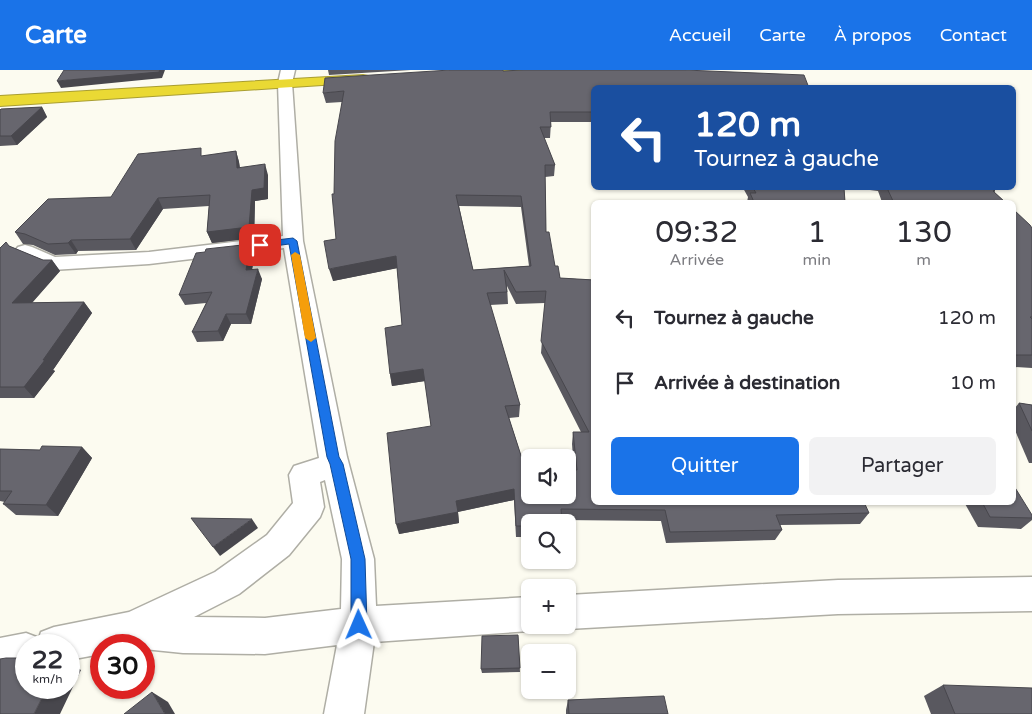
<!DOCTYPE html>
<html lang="fr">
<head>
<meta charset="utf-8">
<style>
  body { margin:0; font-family:"Varela Round",sans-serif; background:#f2f2f3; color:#2b2b33; height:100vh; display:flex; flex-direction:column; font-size:19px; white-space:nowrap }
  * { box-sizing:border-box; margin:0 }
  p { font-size:16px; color:#7c7c81 }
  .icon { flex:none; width:28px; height:28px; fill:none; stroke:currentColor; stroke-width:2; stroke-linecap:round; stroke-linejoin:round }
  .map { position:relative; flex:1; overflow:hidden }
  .drawer { position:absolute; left:591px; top:130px; width:425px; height:305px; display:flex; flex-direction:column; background:#fff; border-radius:8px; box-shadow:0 1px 4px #0004 }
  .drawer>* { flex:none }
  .hud { position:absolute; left:591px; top:15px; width:425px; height:105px; border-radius:8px; box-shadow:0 1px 4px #0004; background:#1a4fa0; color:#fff; overflow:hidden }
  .controls { position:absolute; left:521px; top:379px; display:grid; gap:10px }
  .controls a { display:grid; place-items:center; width:55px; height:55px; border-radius:8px; background:#fff; box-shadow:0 1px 4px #0004; font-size:25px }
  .speed { position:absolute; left:15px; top:564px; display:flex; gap:10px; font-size:25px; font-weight:700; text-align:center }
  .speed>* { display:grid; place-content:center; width:65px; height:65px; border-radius:50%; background:#fff; box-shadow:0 1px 4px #0004; line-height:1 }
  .speed small { font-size:12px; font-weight:400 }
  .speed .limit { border:8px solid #d22; background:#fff; color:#111 }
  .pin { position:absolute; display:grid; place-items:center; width:42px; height:42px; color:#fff; margin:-21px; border-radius:10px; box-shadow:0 2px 8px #0006 }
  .me { position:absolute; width:55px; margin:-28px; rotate:359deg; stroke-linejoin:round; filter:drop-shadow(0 0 4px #0008) }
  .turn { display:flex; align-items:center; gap:18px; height:105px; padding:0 20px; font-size:22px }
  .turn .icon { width:65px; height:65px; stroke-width:2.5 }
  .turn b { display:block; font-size:35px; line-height:42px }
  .eta { display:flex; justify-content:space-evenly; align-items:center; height:85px; text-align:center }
  .eta b { font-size:30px; font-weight:600; line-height:35px }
  .action { display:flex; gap:10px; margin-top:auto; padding:10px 20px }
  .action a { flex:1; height:58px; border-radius:8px; background:#1a73e8; color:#fff; font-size:20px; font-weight:600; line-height:58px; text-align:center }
  .action a+a { background:#f2f2f3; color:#2b2b33 }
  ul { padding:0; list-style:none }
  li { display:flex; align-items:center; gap:15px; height:65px; padding:0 20px }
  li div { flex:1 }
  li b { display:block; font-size:19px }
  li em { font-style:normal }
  header { display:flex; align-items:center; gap:30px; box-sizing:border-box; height:70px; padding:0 25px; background:#1a73e8; color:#fff }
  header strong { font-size:24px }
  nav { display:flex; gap:28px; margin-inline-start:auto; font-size:18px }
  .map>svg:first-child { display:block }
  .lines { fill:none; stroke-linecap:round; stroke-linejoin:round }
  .street-casing { stroke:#afaea5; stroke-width:3 }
  .highway-casing { stroke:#a99e32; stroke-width:2 }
  .street { fill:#fff; fill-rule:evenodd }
  .highway { fill:#ead934; fill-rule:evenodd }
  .wall { fill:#59585f; fill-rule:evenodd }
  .shaded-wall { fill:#48474d }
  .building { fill:#67666e; stroke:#48474d; fill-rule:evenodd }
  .route { fill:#1a73e8; stroke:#114b97 }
  .slow { fill:#f59e0b }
</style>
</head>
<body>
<header>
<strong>Carte</strong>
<nav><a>Accueil</a><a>Carte</a><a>À propos</a><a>Contact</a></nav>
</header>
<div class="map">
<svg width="1032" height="644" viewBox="0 0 1032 644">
  <rect width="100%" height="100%" fill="#fcfbf0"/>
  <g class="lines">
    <defs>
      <g id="street">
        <path d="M281,0h14l-3,13 11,158 44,216 27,102 2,47 154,-9v28l12,1 -12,5 -156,11 -10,72h-40l13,-69 -72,9 -82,-1 -39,-4v-4h-43v9l-32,6v-15h-43v24l-26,5v-36l26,-5 13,5 2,-6 13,-5 75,-15 86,-40 52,-37 26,-32 -4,-28 5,-9 25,-8 -35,-210 -135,16 -97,6 -34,-15 -3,-4 3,-4 7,-2 7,2 23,10 94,-5 134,-16 -5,-153zM325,410l17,79 -1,50 -76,9 -71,-1 45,-23 50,-39 31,-38 4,-10 -4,-25z"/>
        <path d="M1032,507v34l-194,3 -270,15 -11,-4h11v-30l270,-15z"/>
      </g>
      <g id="highway">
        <path d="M461,0h60l-2,3 -5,1 -48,3 -5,-1 -2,-3z"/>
        <path d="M363,5l5,1 2,3 -2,3 -368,24v-10z"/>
      </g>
    </defs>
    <use href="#street" class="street-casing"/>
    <use href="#highway" class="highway-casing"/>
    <use href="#street" class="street"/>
    <use href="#highway" class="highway"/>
  </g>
  <g class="wall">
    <path d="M328,0h83l-82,5z"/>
    <path d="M503,1l91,17v43l-2,-9h-41l-1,16h-6l11,27 -1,11 -9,1 1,55 9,34 5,12 34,2v222l275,11 -9,11 -80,1 2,5 -7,10 -109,3 -5,-22 -99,-1 -32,2v15h-14l-2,-37 -56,12 1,11 -60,11 32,-108 -6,-45 -33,5 -2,-12 12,-49 -5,-57 -64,13 3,-42 -2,-45 8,-92 -16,1 -3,-10zM459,136l62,1 8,59 -56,4zM507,216l9,18 29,-1 -4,50 40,79h-8l-1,12 2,26 -48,1 -17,-53 10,-1 1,-12 -30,-100 18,-1z"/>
    <path d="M42,37l5,10 -30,28 -17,1v-36z"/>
    <path d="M236,81l3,11 1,6 28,7v24l-13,2 -1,37 -42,5 -5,-11 2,-26 -46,3 -27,41 -58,1 -2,3 -21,1 -22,-10 -10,-1 -8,-12 96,-35 93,-41z"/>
    <path d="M743,118h101l1,14h-98l1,-5z"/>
    <path d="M854,118h137l4,3 -1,1 11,10h-123l-4,-11z"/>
    <path d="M1014,140l18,18v140l-18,-1z"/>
    <path d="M251,174l4,9 -3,17 10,9 -11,45h-20l-8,17 -26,1 -5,-10 14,-29 -21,2 -6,-10 26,-43z"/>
    <path d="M9,176l34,14h9l8,11 -28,32 52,-1 8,11 -39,57 2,1 -21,27h-34v-150z"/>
    <path d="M1019,333l13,2v58h-3l-15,-35v-19z"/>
    <path d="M82,377l10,11 -34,58 -42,-1 -13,-11 2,-2 -5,-1v-52l40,1z"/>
    <path d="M964,432h50l18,13v5l-11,9 -43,-2z"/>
    <path d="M518,565l2,37 -38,1 -1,-4z"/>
    <path d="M943,615l89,29h-101l-7,-18z"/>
    <path d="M568,630l100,14h-102v-4z"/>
  </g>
  <g class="shaded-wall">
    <path d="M160,0h5l-3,8 -101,10 -4,-7z"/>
    <path d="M42,37l5,10 -30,28 -6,-9z"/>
    <path d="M236,81l3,11 2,17 -4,-11z"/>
    <path d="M265,94l3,11v24l-13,2 -1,37 -42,5 -5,-11 45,-42z"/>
    <path d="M158,128l5,11 -27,41 -6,-11z"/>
    <path d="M71,170l7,11 -2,3 -8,-11z"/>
    <path d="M251,174l4,9 -5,27 -4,-10z"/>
    <path d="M396,186l2,12 -65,13 -4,-12z"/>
    <path d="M52,190l8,11 -39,44 -9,-12z"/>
    <path d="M258,199l4,10 -11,45 -5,-10z"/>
    <path d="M84,232l8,11 -39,57 2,1 -21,27 -10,-11z"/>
    <path d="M226,244l5,10 -8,17 -5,-10z"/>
    <path d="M423,299l2,12 -33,5 -2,-12z"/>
    <path d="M82,377l10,11 -34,58 -12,-11z"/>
    <path d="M514,419v11l-57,12 -1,-11z"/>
    <path d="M458,442l1,11 -60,11 -3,-10z"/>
    <path d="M252,449l6,9 -38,28 -7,-9z"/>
    <path d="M69,593l12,7 -21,44h-26l13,-26h22z"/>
    <path d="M152,622l16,10 7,12h-10z"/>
  </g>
  <g class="building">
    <path d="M64,0h96l-1,2 -102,9z"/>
    <path d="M450,0h53v1l20,-1h162l119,5 5,13h-215v29l-2,-5h-42l1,15h-11l15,38h-10l1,67h3l6,34h3l2,12 34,2v222h270l5,11 -93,2 6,15 -112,2 -5,-22 -104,-1 1,13h-32v4h-14l-2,-37 -58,12 2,11 -62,12 -9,-91 44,-7 -8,-57 -33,5 -5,-46 17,-3 -6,-69 -67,13 -5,-28 12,-2 -4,-45h2l1,-53 9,-50 -21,2 2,-15zM456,125l65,1 10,70 -58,4zM504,200l12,22 30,-1 -5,50 48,91h-16l4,38h-9v25h-38v-24h-4l-21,-65 15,-1 -33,-112 20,-1z"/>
    <path d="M42,37l-31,29h-11v-26l1,-1z"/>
    <path d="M201,78v8l35,-5 1,17 28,-4 -1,24 -12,2 -3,37 -42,5 3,-37 -52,3 -28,41 -59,1 -3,3 -20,1 -23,-10 -10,-2 33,-33 63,-2 27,-43z"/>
    <path d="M753,118h91l1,14h-91l-4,-9h6z"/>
    <path d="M887,118h104l4,3h-2l12,11h-108l-4,-1z"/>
    <path d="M1014,140l16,15 2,3v89h-2l2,2v36h-18z"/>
    <path d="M6,172l3,4 34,14h9l-40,43 72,-1 -41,58h2l-21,27h-24v-139z"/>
    <path d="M251,174l-5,26 12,-1 -12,45h-20l-8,17 -26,1 20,-40 -33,3 17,-42 9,-1 1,-3z"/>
    <path d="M1019,333l13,2v26z"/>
    <path d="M42,376l40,1 -36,58 -43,-1 9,-13h-12v-42l40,1z"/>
    <path d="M1014,416l18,29v3l-42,-1 -8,-15h32z"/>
    <path d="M191,448l61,1 -39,28z"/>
    <path d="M518,565l2,33 -39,1 1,-33z"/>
    <path d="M6,588h20v30h21l-13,26h-34v-55z"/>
    <path d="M943,615l89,3v26h-77z"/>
    <path d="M152,622l13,22h-41z"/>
    <path d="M664,626l4,18h-99l-1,-14z"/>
  </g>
  <path class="route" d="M293,168l4,3 42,216 4,7 22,95 2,66 -3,5 -5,2 -5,-2 -3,-5v-66l-21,-95 -3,-7 -38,-213 -29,4 -4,-3 4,-3z"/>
  <path class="slow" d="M295,182l5,3 16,83 -5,4 -6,-4 -14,-83z"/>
</svg>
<div class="controls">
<a><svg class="icon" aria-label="sound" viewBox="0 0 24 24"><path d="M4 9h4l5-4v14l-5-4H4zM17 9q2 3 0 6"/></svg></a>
<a><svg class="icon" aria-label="search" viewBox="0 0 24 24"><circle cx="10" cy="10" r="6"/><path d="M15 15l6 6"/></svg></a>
<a>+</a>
<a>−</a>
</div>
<div class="speed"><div>22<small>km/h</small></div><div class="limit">30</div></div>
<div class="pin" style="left:260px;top:175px;background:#d93025"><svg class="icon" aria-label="arrive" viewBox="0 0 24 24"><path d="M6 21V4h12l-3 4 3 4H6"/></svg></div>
<svg class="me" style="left:359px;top:555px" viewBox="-20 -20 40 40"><path d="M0-17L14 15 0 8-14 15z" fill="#1a73e8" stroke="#fff" stroke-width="4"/></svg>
<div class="hud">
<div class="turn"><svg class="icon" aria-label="left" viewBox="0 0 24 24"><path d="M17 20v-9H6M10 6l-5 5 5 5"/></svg><div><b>120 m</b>Tournez à gauche</div></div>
</div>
<section class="drawer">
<div class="eta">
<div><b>09:32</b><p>Arrivée</p></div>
<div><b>1</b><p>min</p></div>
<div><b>130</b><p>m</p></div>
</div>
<ul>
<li><svg class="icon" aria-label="left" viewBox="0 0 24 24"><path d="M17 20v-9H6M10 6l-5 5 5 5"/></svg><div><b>Tournez à gauche</b></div><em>120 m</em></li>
<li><svg class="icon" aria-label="arrive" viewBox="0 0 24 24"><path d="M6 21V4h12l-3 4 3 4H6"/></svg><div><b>Arrivée à destination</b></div><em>10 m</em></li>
</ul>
<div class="action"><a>Quitter</a><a>Partager</a></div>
</section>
</div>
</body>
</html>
